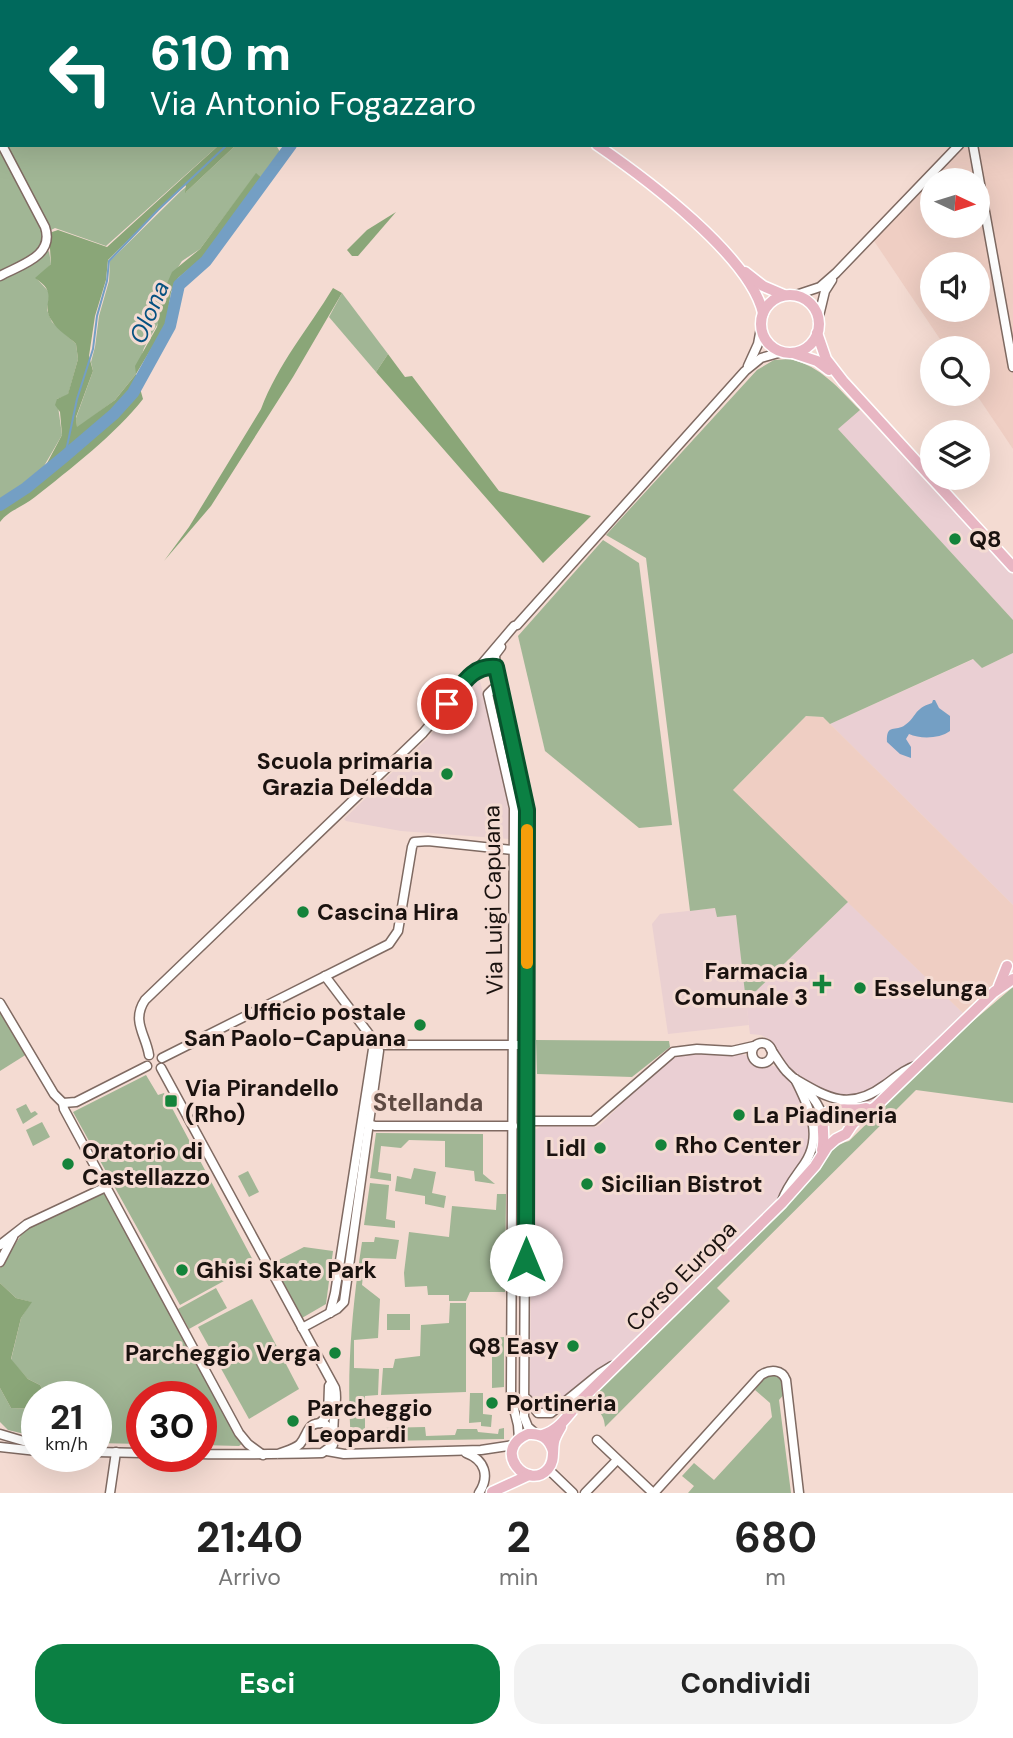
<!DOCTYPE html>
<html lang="it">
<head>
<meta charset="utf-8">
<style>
  body { margin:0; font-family:"DM Sans",sans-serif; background:#f2f2f2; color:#222; height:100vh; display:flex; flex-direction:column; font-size:26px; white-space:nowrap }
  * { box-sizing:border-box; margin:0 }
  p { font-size:23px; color:#767676 }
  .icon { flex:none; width:38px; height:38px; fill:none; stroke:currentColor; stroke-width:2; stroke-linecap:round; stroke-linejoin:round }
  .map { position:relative; height:1493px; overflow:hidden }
  .panel { display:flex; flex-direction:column; background:#fff; flex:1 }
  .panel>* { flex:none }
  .guide { position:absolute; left:0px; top:0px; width:1013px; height:147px; box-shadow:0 7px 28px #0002; background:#00695c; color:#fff; overflow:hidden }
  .needle { width:46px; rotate:94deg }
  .controls { position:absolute; left:920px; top:168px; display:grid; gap:14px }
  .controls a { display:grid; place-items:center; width:70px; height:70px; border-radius:50%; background:#fff; box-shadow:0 7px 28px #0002; font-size:35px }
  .speed { position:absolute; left:21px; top:1381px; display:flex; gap:14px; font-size:35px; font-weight:700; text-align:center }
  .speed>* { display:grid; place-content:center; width:91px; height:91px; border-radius:50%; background:#fff; box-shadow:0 7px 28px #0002; line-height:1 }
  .speed small { font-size:18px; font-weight:400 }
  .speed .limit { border:10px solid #d22; background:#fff; color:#111 }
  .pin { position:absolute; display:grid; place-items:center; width:60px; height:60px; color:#fff; margin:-30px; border:4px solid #fff; border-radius:50%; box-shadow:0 2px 7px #0007 }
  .me { position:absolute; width:77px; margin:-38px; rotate:0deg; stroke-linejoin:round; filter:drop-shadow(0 0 5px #0008) }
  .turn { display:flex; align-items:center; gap:24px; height:147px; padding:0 35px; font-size:32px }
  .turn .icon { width:91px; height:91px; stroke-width:2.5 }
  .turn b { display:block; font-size:49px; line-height:60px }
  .eta { display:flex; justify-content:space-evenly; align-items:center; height:119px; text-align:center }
  .eta b { font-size:42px; font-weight:700; line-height:49px }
  .primary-button { display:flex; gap:14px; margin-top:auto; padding:14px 35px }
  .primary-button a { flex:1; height:80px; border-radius:28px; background:#0b8043; color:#fff; font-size:28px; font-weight:700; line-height:80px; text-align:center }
  .primary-button a+a { background:#f2f2f2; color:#222 }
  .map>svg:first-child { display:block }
  .commercial { fill:#eacfd3 }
  .built { fill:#efcec3; fill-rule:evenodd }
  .education { fill:#ead0d1 }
  .green { fill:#a1b695 }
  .forest { fill:#8aa678 }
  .water { fill:#749fc4 }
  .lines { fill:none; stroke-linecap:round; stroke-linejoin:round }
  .stream { stroke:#749fc4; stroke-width:2 }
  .river { stroke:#749fc4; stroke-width:12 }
  .minor-casing { stroke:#7f6a62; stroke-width:11 }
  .major-casing { stroke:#fff; stroke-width:13 }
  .minor { stroke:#fff; stroke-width:8 }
  .major { stroke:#e8b6c3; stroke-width:10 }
  .route-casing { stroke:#07532c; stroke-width:18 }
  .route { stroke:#0b8043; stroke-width:12 }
  .slow { stroke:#f59e0b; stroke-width:12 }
  .poi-dot { fill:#14833a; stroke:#f4dbd2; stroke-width:2.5 }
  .labels { text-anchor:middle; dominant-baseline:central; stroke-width:6; stroke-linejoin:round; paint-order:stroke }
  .poi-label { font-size:23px; font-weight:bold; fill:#1a120f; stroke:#f4dbd2; text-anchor:start }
  .street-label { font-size:23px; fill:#1a120f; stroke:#f4dbd2 }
  .water-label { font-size:24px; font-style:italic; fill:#065181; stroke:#f4dbd2 }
  .neighbourhood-label { font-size:24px; font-weight:bold; fill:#5d4942; stroke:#f4dbd2 }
</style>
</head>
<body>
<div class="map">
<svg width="1013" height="1493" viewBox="0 0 1013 1493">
  <rect width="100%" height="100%" fill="#f4dbd2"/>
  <g class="commercial">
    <path d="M860,410l153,165v45l-176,-192z"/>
    <path d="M1013,653v252l-183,-181 144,-65 8,9z"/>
    <path d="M848,902l116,112 -87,84 -10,6 -23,1 -27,-10 -28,-27 -20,-29 -8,-4 -11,-1 -5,-41 11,-2z"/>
    <path d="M732,1052l13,3 12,8 22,4 16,13 14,30 2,37 -30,45 -4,11 -155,154 -77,57 -15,-10v-11l2,-261 9,-6 55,1 4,-2 73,-72z"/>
  </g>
  <g class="built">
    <path d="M1012,97l1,2v350l-37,-55h2v-46h-32l-78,-116 83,-87h61zM933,180h45v46h-45zM933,264h45v46h-45z"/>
    <path d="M806,716l17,1 190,188v60l-49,49 -232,-223z"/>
  </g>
  <g class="education">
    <path d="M476,680l4,1 32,129 -2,29 -109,-8 -55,-10 -2,-2 85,-82z"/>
    <path d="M716,908l20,7 13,110 -81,9 -16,-110 8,-10z"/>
  </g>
  <g class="green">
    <path d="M0,145l44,86 1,7 -9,16 -36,20z"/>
    <path d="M5,145h214l-113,101 -51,-18 -6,3z"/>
    <path d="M236,145h40l4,7 -18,26 -6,-4 -56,75 -18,12 -17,27 -4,30 -17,30 -8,26 -21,26 -38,28 -1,-10 17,-47 -2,-9 4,-15 4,-31 10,-35 1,-20 71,-70 5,-4v5z"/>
    <path d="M49,251l2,13 -14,15 13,14 -3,17 5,12 24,22 2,15 -10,36 -11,4 5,36 -22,38 -40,27v-221z"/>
    <path d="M342,293l46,61 -12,18 -47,-55z"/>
    <path d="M790,359c32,8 47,28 70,51l-22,19 175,191v33l-31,15 -9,-9 -143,65 -7,-7 -17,-1 -73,74 115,112 -92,89 -11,2 -9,-78 -19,2 -2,-9 -25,3 -44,-353 -40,-23 151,-165 17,-10z"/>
    <path d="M603,540l36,23 33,262 -33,3 -94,-77 -27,-115z"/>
    <path d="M1013,987v116l-97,-13 -199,198 13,13 -125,126c-1,-15 -9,-20 -23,-20l221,-220c16,-18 23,-40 46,-46l110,-108z"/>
    <path d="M0,1009l27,45 -27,17z"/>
    <path d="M536,1040l133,1 1,6 -38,30 -95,-3z"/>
    <path d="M146,1075l12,20 6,-2 91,171 -75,41 -107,-193z"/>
    <path d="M26,1104l5,9 4,-2 3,3 -15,10 -7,-15z"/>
    <path d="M42,1122l8,15 -17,9 -7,-16z"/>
    <path d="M376,1133l107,1v40l12,10 -20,-3 -1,-10 -29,-4v-26l-36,-1 -8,8 -20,-2 -3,26 13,2v7l-21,-3z"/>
    <path d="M414,1168l22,4 -4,21 14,3 -2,12 -19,-4v-8l-30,-5 2,-15 14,3z"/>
    <path d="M248,1171l11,21 -10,5 -11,-21z"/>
    <path d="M370,1183l19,2 -3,34 9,2v7l-31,-3z"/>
    <path d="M105,1193l138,250 -4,3 -38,-1v-49h-59v48l-46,-1v-47h-24l-1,-2 -25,2 -6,-11 -12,-6 -17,-19 10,-42 10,-16 -15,-4 -16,-15v-15l23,-36 12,-8z"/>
    <path d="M497,1194h9l-1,98h-35l-4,9h-17v-6h-21l-1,-9 -22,1 -1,-14 5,-41 40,5 3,-31 44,4z"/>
    <path d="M375,1237l24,3 -3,19 -31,-1 -3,27 18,14 -2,39 -24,2v28l25,1 -1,26 -13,1v37h-8l-1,7h-5c-5,-67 1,-132 11,-198h12z"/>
    <path d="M304,1247l29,4 -7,53 -24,14 -29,-55z"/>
    <path d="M216,1288l11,20 -38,21 -11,-20z"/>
    <path d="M252,1299l47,90 -50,30 -51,-92z"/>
    <path d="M450,1303h16v89l-85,3 2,-27h10l2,-9 25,-3 1,-31 28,-2z"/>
    <rect x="387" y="1314" width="23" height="16"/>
    <path d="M504,1337v50l-12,1v-50z"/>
    <path d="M777,1375l6,3 2,15 -6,7 12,93h-103l6,-7 -12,-10 12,-13 20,17 58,-63 -2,-14 -15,-13 9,-13z"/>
    <path d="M0,1388l11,20 26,1v28l-29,-7 -8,-8z"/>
    <path d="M470,1393h13v21l9,1 -1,12 -10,-1v-4l-12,1z"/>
    <path d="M425,1427l1,9 29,-1 2,-6h20l1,3 20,2 1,-5 5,-1v11l-123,2v-13z"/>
  </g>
  <g class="forest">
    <path d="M219,145h17l-51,48 1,-8 -7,5 -71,70 -2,20 -11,36 -6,40 4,15 -17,46 1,10 38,-27 21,-26 -1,-8 22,-39 8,-39 7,-16 28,-23 56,-76 6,5 -60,80 -24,20 -7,14 -5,32 -30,50 7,25c-25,33 -75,72 -108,98 -12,10 -26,13 -35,25v-14l37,-26 25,-47 -2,-23 -5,-7 2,-6 11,-5 10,-35 -2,-15c-7,-7 -19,-14 -24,-23 -13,-19 9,-26 -17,-43l16,-14 -2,-31 9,-3 49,17z"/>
    <path d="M396,212l-38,44h-6l-5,-6 20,-20z"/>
    <path d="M333,288l9,5 -49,84 -82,129 -47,55 25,-34 72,-118c17,-45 47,-80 72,-121z"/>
    <path d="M388,354l17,23 7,-1 87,115 92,25 -48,47 -167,-191z"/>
    <path d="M0,1283l16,15 16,4 -11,16 -10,41 17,20 12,6 6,11h-9v13l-26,-1 -11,-20z"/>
  </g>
  <path class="water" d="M933,700h2l4,8 11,8v15c-11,8 -30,8 -41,3l-3,5 5,8v11l-11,-4 -13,-12c-1,-19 9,-10 18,-17 12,-8 8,-16 27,-22z"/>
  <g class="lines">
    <path class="stream" d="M65,456l12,-57 16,-50 4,-33 10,-35 2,-20 49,-51 69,-65"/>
    <g class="river">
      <path d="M425,0v2"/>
      <path d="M0,505l26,-17 39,-32 49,-42 19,-21 37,-67 9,-41 27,-24 85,-116"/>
    </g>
    <defs>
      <g id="minor">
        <path d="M123,2l4,-2"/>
        <path d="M559,2l1,-2"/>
        <path d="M0,20l2,2"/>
        <path d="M0,29l2,3"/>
        <path d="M0,55l2,-1"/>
        <path d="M0,84l2,-1"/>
        <path d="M1012,92l1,-1"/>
        <path d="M973,145l40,222"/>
        <path d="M0,276c20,-11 55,-20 45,-49l-43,-82"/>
        <path d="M796,295l24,-8 16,-14 123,-128"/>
        <path d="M818,320l7,-29 7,-11"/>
        <path d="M748,366l10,-22 3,-16"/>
        <path d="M501,647l-6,8 1,12 31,143 -3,607 4,10 7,6"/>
        <path d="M501,688l-8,1 -5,5 26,114 -3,589 7,28 1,14"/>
        <path d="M325,976l50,66"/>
        <path d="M0,1003l54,91 9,9 1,6 175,324 9,11 15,11"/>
        <circle cx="762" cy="1053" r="10"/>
        <path d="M381,1045h137"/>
        <path d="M770,1048c5,7 10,16 16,23 14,14 34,28 37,49"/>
        <path d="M149,1055c-3,-20 -18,-34 -4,-55l278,-267 91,-107 3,-1 228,-254 16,-13 21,-6"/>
        <path d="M162,1058l227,-114 9,-13 14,-84 2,-5 14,-1 85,9"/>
        <path d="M161,1068l174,320c4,16 -4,30 -1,45"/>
        <path d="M795,1079c34,20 55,32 90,6 11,-8 20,-16 33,-20"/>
        <path d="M63,1103l13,-1 71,-36"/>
        <path d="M527,1121h66l80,-69 24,-3 35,2 22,-5"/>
        <path d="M366,1123l9,3h138"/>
        <path d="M782,1201c5,-15 15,-26 23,-38 19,-29 3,-57 -10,-84"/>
        <path d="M0,1245l27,-21 79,-37"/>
        <path d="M0,1262l13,-25"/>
        <path d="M330,1313l5,-20 38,-244"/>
        <path d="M302,1328l35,-19 7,-7 35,-251"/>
        <path d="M527,1399l11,14h13l48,-39 13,-8"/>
        <path d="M320,1423l8,-8 1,-29 2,-3"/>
        <path d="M0,1434l37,11"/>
        <path d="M597,1440l56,53"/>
        <path d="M0,1447l37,4"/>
        <path d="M327,1451l17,3 137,-4 33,-5"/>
        <path d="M96,1452l46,1"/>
        <path d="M466,1453c19,7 24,23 13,40"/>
        <path d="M201,1454c41,1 82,0 121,-1l11,-8 1,-12 -10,-10c-18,-1 -15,10 -24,21 -5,5 -15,7 -22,10"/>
        <path d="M548,1469l25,24"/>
        <path d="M110,1493l6,-41"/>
        <path d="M585,1493l32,-33"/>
        <path d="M654,1493l107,-118c9,-6 21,-6 25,5l13,113"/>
      </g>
      <g id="major">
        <path d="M385,0l2,2"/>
        <path d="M597,145c48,33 153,111 166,168"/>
        <path d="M745,272l18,14 21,9"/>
        <circle cx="790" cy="324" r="29"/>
        <path d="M817,333l9,26 17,22 170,186"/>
        <path d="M793,353l24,8 12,9"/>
        <path d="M999,986l8,-20"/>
        <path d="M822,1150c3,-10 0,-18 1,-28 1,-20 27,-9 43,-14"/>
        <path d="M542,1435c17,-4 27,-21 38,-34l202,-198 33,-37 12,-19 9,-8 10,-5 6,-9 9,-10 14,-8 119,-115 19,-13"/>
        <path d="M553,1451c-4,-13 -12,-18 -25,-17 -38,16 0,58 20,35 7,-8 4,-17 6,-27 1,-5 4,-10 7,-15"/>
        <path d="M492,1492l37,-17"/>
      </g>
    </defs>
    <use href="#minor" class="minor-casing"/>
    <use href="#major" class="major-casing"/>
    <use href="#minor" class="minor"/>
    <use href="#major" class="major"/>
  </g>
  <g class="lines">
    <defs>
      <path id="route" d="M447,704c15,-18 24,-39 49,-37l31,143 -1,450"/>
    </defs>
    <use href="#route" class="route-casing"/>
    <use href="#route" class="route"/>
    <path class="slow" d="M527,963v-133"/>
  </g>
  <g class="poi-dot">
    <circle cx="955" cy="539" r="7"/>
    <circle cx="447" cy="774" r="7"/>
    <circle cx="303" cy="912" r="7"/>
    <path d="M818.5 973.5h7v7h7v7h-7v7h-7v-7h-7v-7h7z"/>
    <circle cx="860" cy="988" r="7"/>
    <circle cx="420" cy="1025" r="7"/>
    <rect x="164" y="1094" width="14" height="14" rx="3.5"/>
    <circle cx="739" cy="1115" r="7"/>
    <circle cx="661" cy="1145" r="7"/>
    <circle cx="600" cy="1148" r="7"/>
    <circle cx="68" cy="1164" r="7"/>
    <circle cx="587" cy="1184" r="7"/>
    <circle cx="182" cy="1270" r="7"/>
    <circle cx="573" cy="1346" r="7"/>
    <circle cx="335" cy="1353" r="7"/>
    <circle cx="492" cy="1403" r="7"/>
    <circle cx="293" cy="1421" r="7"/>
  </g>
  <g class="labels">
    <g class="poi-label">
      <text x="969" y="539">Q8</text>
      <text x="433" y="761" text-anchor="end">Scuola primaria<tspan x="433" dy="26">Grazia Deledda</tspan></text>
      <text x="317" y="912">Cascina Hira</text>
      <text x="808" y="971" text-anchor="end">Farmacia<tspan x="808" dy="26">Comunale 3</tspan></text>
      <text x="874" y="988">Esselunga</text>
      <text x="406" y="1012" text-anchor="end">Ufficio postale<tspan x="406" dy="26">San Paolo-Capuana</tspan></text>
      <text x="185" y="1088">Via Pirandello<tspan x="185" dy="26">(Rho)</tspan></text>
      <text x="753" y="1115">La Piadineria</text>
      <text x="675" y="1145">Rho Center</text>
      <text x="586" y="1148" text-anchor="end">Lidl</text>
      <text x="82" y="1151">Oratorio di<tspan x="82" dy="26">Castellazzo</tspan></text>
      <text x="601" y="1184">Sicilian Bistrot</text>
      <text x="196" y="1270">Ghisi Skate Park</text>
      <text x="559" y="1346" text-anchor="end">Q8 Easy</text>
      <text x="321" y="1353" text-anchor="end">Parcheggio Verga</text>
      <text x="506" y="1403">Portineria</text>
      <text x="307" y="1408">Parcheggio<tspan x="307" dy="26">Leopardi</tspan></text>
    </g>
    <g class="street-label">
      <text transform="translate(493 900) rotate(-91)">Via Luigi Capuana</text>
      <text transform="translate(681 1276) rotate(-45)">Corso Europa</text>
    </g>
    <g class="water-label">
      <text transform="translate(149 312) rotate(-67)">Olona</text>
    </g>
    <g class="neighbourhood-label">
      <text x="428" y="1102">Stellanda</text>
    </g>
  </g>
</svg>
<div class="controls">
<a><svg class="needle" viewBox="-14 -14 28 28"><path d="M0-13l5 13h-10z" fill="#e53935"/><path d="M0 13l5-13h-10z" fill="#767676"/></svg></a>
<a><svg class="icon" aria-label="sound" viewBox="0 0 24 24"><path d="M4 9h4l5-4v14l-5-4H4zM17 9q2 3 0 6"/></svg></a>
<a><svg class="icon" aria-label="search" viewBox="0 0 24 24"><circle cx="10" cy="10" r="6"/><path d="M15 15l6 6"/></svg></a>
<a><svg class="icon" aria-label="layers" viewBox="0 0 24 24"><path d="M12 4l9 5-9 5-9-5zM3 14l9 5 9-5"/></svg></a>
</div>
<div class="speed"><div>21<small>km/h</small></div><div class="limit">30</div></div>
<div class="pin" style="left:447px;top:704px;background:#d93025"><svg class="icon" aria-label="arrive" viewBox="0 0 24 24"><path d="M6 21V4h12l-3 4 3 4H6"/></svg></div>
<svg class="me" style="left:526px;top:1260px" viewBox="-20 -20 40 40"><circle r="19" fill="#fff"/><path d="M0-13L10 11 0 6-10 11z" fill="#0b8043"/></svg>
<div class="guide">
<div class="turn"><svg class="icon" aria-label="left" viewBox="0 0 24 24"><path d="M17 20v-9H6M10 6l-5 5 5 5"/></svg><div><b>610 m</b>Via Antonio Fogazzaro</div></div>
</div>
</div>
<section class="panel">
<div class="eta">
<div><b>21:40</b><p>Arrivo</p></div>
<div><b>2</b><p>min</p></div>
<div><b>680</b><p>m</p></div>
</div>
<div class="primary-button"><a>Esci</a><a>Condividi</a></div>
</section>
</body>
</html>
